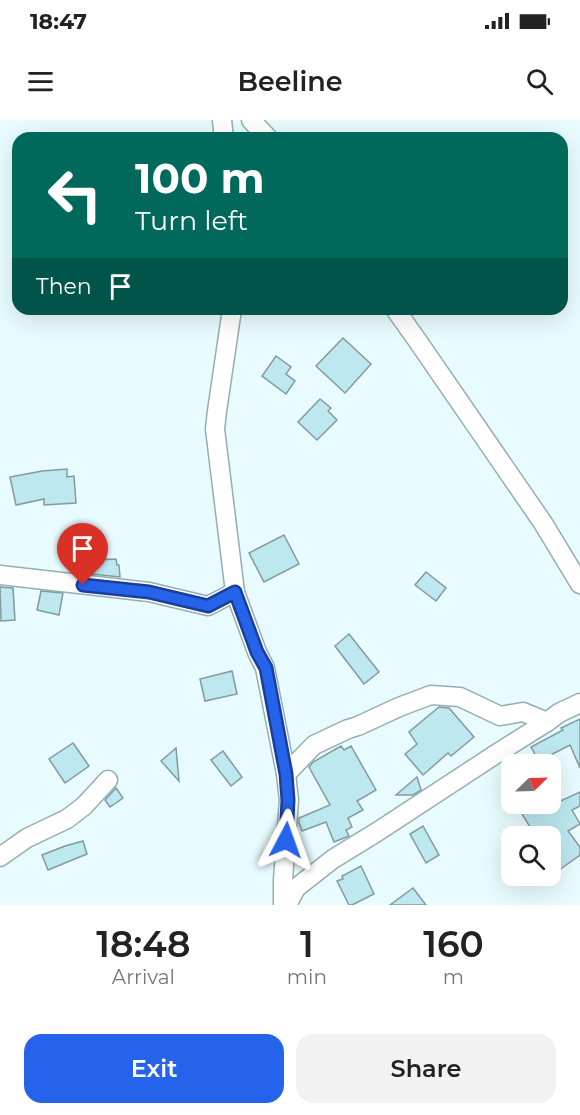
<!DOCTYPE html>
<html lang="en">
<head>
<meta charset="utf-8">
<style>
  body { margin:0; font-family:Montserrat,sans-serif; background:#f2f2f2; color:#222; height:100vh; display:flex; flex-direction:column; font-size:22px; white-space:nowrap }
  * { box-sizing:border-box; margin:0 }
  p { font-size:20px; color:#767676 }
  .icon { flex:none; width:33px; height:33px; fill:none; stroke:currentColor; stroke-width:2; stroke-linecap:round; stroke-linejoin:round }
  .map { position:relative; height:785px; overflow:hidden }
  .details { display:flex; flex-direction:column; background:#fff; flex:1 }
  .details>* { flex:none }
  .hud { position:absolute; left:12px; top:12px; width:556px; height:183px; border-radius:18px; box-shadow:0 6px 24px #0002; background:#00695c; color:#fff; overflow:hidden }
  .needle { width:39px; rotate:67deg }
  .tools { position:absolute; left:501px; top:634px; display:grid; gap:12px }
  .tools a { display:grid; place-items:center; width:60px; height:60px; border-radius:12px; background:#fff; box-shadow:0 6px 24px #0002; font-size:30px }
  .pin { position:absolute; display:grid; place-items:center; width:51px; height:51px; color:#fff; margin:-62px -26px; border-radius:50% 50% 50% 0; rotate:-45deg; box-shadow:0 0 6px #0007 }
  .pin .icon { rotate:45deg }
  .me { position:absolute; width:66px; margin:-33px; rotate:4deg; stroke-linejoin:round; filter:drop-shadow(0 0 4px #0008) }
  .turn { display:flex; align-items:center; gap:21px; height:126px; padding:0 24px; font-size:27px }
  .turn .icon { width:78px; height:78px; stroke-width:2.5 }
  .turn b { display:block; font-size:42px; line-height:51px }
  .then { display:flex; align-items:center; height:57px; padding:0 24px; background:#0003; gap:12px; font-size:22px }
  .eta { display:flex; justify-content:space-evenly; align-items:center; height:102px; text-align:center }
  .eta b { font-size:36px; font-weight:600; line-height:42px }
  .button { display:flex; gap:12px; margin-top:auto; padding:12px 24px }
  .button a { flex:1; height:69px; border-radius:18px; background:#2563eb; color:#fff; font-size:24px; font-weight:600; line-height:69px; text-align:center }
  .button a+a { background:#f2f2f2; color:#222 }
  .status { display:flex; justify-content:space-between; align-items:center; height:42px; padding:0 30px; background:#fff; direction:ltr }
  .status svg { height:16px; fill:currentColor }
  header { display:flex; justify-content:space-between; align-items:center; height:78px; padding:0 24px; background:#fff; font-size:27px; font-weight:600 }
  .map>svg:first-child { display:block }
  .building { fill:#bde8f0; stroke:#839a9e; stroke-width:1.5 }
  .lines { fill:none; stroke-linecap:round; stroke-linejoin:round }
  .minor-casing { stroke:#96adb1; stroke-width:21 }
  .minor { stroke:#fff; stroke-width:18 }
  .route-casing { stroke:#184099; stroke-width:15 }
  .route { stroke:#2563eb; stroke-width:10 }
</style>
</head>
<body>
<div class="status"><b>18:47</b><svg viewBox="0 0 49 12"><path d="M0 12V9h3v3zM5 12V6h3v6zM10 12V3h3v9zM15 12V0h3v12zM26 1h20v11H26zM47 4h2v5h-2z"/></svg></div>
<header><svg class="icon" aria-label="menu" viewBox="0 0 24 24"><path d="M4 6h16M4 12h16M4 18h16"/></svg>Beeline<svg class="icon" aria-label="search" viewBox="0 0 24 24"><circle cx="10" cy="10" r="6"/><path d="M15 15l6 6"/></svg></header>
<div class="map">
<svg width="580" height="785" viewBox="0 0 580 785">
  <rect width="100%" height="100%" fill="#e8fbff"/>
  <g class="building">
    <path d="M343,218l28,26 -26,29 -29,-27z"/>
    <path d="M276,236l15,11 -5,7 9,7 -9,13 -24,-18z"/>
    <path d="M320,279l11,9 -3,3 9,9 -20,20 -19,-18z"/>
    <path d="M67,349v8l7,-1 2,27 -32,2v-6l-28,6 -6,-28 32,-6z"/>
    <path d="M284,415l15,29 -35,18 -15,-29z"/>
    <path d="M116,439l1,6h2l1,12 -28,-3 -1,-14z"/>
    <path d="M426,452l20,16 -10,13 -21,-16z"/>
    <path d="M0,467l13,1 2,32 -14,1z"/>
    <path d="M41,471l22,2 -4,22 -22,-5z"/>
    <path d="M349,514l30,38 -15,12 -29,-38z"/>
    <path d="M232,551l5,23 -32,7 -5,-22z"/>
    <path d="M439,587l10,1 25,29 -23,19 -3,-3 -25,22 -18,-21 12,-10 -8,-12z"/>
    <path d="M580,599v49l-10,-23 -31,16 -8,-14 32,-17 -2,-2z"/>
    <path d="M73,623l16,23 -24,17 -16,-24z"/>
    <path d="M341,626l3,4 7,-4 25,44 -19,11 6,9 -15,8 4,9 -6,3 3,6 -15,6 -8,-20 -24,9 -3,-8v-5l31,-13 -21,-38 4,-5z"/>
    <path d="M176,628l3,33 -18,-20z"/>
    <path d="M223,631l19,26 -11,9 -20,-26z"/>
    <path d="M417,657l4,13 -8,5h-17z"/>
    <path d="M116,668l7,10 -13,9 -5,-7z"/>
    <path d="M580,672v14l-8,4 8,14 -12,7 12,16v8l-21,15 -9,-12v-21h-14l-20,-33h38z"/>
    <path d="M423,706l16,29 -13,8 -16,-29z"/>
    <path d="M83,721l4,13 -39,16 -6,-15 23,-9z"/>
    <path d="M361,746l13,28 -22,11h-3l-12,-24 6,-2 -1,-3z"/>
    <path d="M413,768l13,17h-36z"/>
  </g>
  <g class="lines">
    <defs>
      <g id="minor">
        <path d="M222,0l2,18"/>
        <path d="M251,0l17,18"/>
        <path d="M232,189l-15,102 -2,18 20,163 22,60 8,16 21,106 3,26 -6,80v25"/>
        <path d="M395,189l22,31 126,183 37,61"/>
        <path d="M0,455l149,17 59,14 27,-14"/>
        <path d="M286,654l28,-29 34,-16 10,-3 41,-19 32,-12 29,2 40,19 23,-4 24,10 12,-9 21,-10"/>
        <path d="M0,737l27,-19 40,-19 17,-13 24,-26"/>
        <path d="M287,785l9,-17 37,-29 44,-27 119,-78 51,-32"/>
      </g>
    </defs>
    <use href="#minor" class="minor-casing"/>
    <use href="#minor" class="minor"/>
  </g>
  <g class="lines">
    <defs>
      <path id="route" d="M83,465l66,7 59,14 27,-14 22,60 9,16 20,106 2,26 -2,40"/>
    </defs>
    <use href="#route" class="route-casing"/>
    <use href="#route" class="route"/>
  </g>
</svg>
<div class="tools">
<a><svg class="needle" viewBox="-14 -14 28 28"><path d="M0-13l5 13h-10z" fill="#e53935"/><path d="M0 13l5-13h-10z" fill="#767676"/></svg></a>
<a><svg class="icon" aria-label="search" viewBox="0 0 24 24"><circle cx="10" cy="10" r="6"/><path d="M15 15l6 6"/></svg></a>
</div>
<div class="pin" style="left:83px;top:465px;background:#d93025"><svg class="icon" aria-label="arrive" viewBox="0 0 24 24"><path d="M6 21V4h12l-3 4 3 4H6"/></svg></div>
<svg class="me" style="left:286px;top:720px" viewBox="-20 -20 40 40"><path d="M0-17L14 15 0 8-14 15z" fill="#2563eb" stroke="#fff" stroke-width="4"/></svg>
<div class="hud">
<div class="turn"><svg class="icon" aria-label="left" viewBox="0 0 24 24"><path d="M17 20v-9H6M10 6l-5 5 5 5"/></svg><div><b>100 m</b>Turn left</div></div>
<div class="then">Then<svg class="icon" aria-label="arrive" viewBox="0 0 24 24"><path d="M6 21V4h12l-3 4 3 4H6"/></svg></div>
</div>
</div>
<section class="details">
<div class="eta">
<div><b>18:48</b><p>Arrival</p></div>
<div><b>1</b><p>min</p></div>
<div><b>160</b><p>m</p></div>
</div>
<div class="button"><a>Exit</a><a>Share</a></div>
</section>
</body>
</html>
